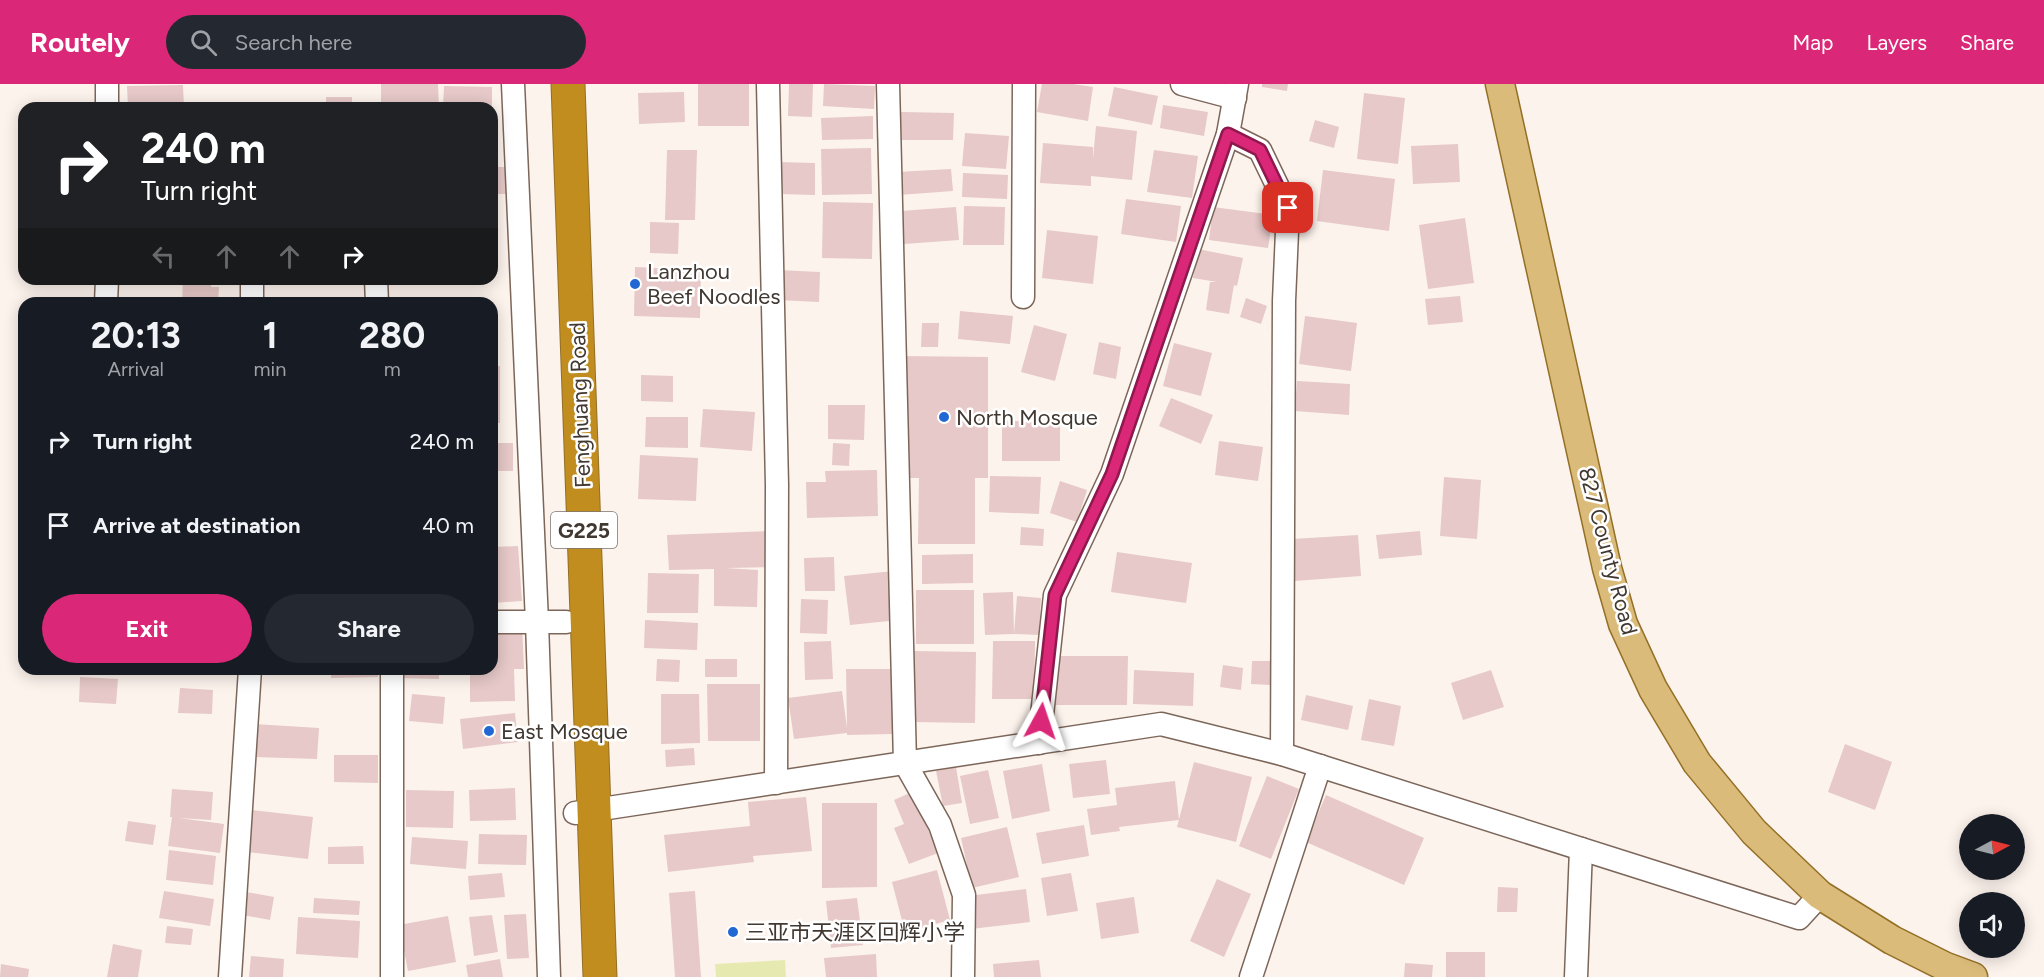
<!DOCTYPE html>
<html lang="en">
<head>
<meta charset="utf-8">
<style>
  body { margin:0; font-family:Figtree,"Noto Sans SC",sans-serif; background:#242831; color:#f1f3f6; height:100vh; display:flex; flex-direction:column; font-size:22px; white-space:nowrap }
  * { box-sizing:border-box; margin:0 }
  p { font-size:20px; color:#9ea1a6 }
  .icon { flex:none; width:33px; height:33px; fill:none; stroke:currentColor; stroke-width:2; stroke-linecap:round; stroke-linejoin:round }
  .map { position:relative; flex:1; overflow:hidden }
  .panel { position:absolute; left:18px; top:213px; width:480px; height:378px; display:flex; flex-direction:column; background:#171b24; border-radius:18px; box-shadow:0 3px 15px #0003 }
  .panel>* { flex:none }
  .guide { position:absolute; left:18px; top:18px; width:480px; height:183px; border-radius:18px; box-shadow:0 3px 15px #0003; background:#202124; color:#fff; overflow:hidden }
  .needle { width:39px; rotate:83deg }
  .fabs { position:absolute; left:1959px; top:730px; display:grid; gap:12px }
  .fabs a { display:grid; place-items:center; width:66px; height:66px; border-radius:50%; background:#171b24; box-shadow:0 3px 15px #0003; font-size:30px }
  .pin { position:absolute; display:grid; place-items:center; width:51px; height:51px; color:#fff; margin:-26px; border-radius:12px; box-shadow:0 3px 9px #0006 }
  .me { position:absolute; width:66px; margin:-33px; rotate:5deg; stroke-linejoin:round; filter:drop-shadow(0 0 4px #0008) }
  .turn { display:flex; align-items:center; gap:21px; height:126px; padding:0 24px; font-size:27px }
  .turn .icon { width:78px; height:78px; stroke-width:2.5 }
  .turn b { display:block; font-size:42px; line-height:51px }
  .lanes { display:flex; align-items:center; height:57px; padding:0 24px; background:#0003; justify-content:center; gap:30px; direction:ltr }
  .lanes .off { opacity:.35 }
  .eta { display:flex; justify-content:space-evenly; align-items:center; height:102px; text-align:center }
  .eta b { font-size:36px; font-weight:700; line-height:42px }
  .cta { display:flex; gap:12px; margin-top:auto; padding:12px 24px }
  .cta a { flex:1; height:69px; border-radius:36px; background:#db2777; color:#fff; font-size:24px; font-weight:700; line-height:69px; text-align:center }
  .cta a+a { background:#242831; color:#f1f3f6 }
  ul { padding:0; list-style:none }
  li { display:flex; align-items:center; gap:18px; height:84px; padding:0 24px }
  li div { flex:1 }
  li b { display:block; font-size:22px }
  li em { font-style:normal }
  header { display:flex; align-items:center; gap:36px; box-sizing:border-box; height:84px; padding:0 30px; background:#db2777; color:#fff }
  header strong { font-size:28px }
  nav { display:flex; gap:33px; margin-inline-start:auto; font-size:21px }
  .search { width:420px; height:54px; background:#242831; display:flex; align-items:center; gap:15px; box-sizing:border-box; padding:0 21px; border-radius:33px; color:#9ea1a6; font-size:22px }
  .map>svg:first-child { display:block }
  .green { fill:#e6eab1 }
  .building { fill:#e6c9c8 }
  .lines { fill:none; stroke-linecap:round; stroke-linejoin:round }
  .minor-casing { stroke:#7c665a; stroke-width:25 }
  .major-casing { stroke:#946f26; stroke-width:31 }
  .highway-casing { stroke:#946f26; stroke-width:35 }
  .minor { stroke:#fff; stroke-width:22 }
  .major { stroke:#dabb79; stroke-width:28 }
  .highway { stroke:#c18d1f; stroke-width:33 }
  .route-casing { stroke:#8e194d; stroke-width:15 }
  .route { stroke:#db2777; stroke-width:10 }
  .poi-dot { fill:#2168d4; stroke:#fff; stroke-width:2 }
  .labels { text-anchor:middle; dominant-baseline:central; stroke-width:5; stroke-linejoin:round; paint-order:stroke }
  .shield { fill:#fff; stroke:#7a7470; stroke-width:1.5 }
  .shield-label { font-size:21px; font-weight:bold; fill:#413832 }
  .poi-label { font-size:22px; fill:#413832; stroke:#fff; text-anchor:start }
  .street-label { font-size:22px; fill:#413832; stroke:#fff }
</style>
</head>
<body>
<header>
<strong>Routely</strong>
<div class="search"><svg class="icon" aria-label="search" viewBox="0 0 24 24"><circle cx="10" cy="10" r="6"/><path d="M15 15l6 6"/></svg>Search here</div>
<nav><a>Map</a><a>Layers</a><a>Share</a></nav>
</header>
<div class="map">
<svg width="2044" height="893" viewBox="0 0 2044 893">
  <rect width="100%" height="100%" fill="#fdf3ed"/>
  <path class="green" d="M785,876l1,17h-70l-1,-13z"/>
  <g class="building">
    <path d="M381,0h57l1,24h-58z"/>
    <rect x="698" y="0" width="51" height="42"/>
    <path d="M789,0h24l-1,33 -24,-1z"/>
    <path d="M824,0l51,2 -1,23 -51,-3z"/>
    <path d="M1042,0h31l20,3 -5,34 -51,-9z"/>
    <path d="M1262,0h26l-1,7 -25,-4z"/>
    <path d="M183,1l1,23h-56l-1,-22z"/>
    <path d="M444,2l48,1v21h-49z"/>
    <path d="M1114,3l44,9 -6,29 -44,-9z"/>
    <path d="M684,8l1,30 -46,2 -1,-31z"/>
    <path d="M1364,9l41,5 -7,66 -41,-5z"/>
    <rect x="326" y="13" width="26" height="11"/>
    <path d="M1163,21l45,7 -4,24 -44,-8z"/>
    <path d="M901,28l53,1 -1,27h-52z"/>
    <path d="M873,32v23l-51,1 -1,-22z"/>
    <path d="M1315,36l24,7 -5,21 -25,-7z"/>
    <path d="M1096,42l41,5 -5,49 -41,-4v10l-51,-3 3,-40 50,4v12z"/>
    <path d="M965,49l44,3 -3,33 -44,-3z"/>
    <path d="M1458,60l2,38 -47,2 -2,-38z"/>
    <path d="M871,64l1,46 -50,1 -1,-46z"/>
    <path d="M667,66h30l-2,70h-30z"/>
    <path d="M1154,66l44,6 -6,42 -45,-6z"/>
    <path d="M778,78l37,1v32l-37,-1z"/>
    <rect x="492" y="83" width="17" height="27"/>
    <path d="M951,85l2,22 -54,4 -2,-23z"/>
    <path d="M1323,86l72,9 -6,52 -72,-10z"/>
    <path d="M963,89l45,2 -1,24 -45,-2z"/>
    <path d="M1126,115l55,7 -5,36 -55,-8z"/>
    <rect x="492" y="116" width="6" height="31"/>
    <path d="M823,118l50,1 -1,56 -50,-1z"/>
    <path d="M964,122l41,1 -1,38h-41z"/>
    <path d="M956,123l3,33 -55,4 -3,-33z"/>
    <path d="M1213,123l60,8 -5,33 -59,-8z"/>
    <path d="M1465,134l9,65 -46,6 -9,-64z"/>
    <path d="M650,138l29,1 -1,31 -28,-1z"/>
    <path d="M1047,146l51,6 -5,48 -51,-6z"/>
    <path d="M1198,165l45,9 -6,28 -3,-1 -5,29 -23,-4 4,-28h7l-24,-4z"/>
    <path d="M635,183l66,3 -1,48 -66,-2z"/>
    <path d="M778,186l42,2 -1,30 -42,-2z"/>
    <path d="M183,195h29l-1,8h8l-1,16h-36z"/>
    <path d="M1460,212l3,26 -35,3 -3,-26z"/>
    <path d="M1246,214l21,8 -6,18 -21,-7z"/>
    <path d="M960,227l53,5 -3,28 -52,-5z"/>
    <path d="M1305,232l52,7 -6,48 -52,-7z"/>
    <path d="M492,239h3l2,33h-5z"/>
    <path d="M922,239h17l-1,24h-17z"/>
    <path d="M1034,241l33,9 -12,47 -34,-9z"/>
    <path d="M1099,258l22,5 -5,32 -23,-5z"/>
    <path d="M1174,259l38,10 -11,43 -38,-10z"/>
    <path d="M897,272l91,1v121h-13v66h-57l1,-66h-16z"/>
    <rect x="492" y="282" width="8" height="57"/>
    <path d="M641,291l32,1v26l-32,-1z"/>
    <path d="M1297,297l53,3 -1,31 -54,-4z"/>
    <path d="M1171,314l42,17 -12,29 -42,-18z"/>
    <path d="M828,321h37l-1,35 -36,-1z"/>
    <path d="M703,325l52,3 -3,39 -52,-4z"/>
    <path d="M646,333h42v31l-43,-1z"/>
    <rect x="1002" y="337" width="58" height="40"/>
    <path d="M1219,357l44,6 -5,34 -43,-6z"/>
    <rect x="492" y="359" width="21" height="28"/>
    <path d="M833,359l17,1 -1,22 -17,-1z"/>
    <path d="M640,371l58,3 -2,43 -58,-2z"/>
    <path d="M877,386l1,46 -71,2 -1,-36h20l-1,-11z"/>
    <path d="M990,392l51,1 -2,37 -50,-2z"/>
    <path d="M1444,393l37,3 -4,59 -37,-3z"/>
    <path d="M1060,397l27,9 -10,32 -27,-9z"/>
    <path d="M1021,443l23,2 -1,17 -23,-1z"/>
    <path d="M771,447l1,36 -47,1 33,2 -1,37 -43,-1v-37l-45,1 -2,-35z"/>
    <path d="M1420,447l2,24 -43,4 -3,-24z"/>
    <path d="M1358,451l3,41 -66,5 -3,-42z"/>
    <path d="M518,462l4,55 -30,2v-56z"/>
    <path d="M1117,468l75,11 -6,40 -75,-11z"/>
    <path d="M973,470v29l-51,1v-29z"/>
    <path d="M834,473l1,34h-30l-1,-33z"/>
    <path d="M894,487l5,49 -49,5 -6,-49z"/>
    <path d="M648,489l51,1 -1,39h-51z"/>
    <rect x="916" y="506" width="58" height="54"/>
    <path d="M1013,508l1,42 -29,1 -2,-42z"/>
    <path d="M1017,512l24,2 -2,37 -25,-1z"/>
    <path d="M801,515l27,1 -1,34 -27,-1z"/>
    <path d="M645,536l53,3 -1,27 -53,-2z"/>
    <path d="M522,542l2,43h-10l1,32 -45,1v-33h22v-42z"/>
    <path d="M831,557l2,38 -28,1 -1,-38z"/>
    <path d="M993,557h42l-1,58h-42z"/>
    <path d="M913,567l63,1 -1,71 -63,-1z"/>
    <path d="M1052,572h76l-1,49h-75z"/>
    <path d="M657,575l23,1 -1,22 -23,-1z"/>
    <rect x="705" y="575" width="32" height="18"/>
    <path d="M1252,577h19l-1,24 -19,-1z"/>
    <path d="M1223,581l20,3 -2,22 -21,-3z"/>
    <path d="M100,585h24v3l-24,-1z"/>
    <path d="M331,585h47v8l-47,1z"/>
    <path d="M398,585h41v10l-41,-1z"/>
    <path d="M846,585h47v65l-46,1v-2l-53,6 -6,-41 54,-7 5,37z"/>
    <path d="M1134,586l60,3 -1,33 -60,-2z"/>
    <path d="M1491,586l13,37 -41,13 -12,-37z"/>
    <path d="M80,593l38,2 -2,25 -37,-2z"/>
    <path d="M707,600h53v57h-52z"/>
    <path d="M180,604l33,2 -1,24 -34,-1z"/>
    <path d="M412,610l33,3 -2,27 -34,-3z"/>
    <path d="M661,610h38l1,49 -39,1z"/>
    <path d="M1306,611l47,11 -5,24 -47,-10z"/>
    <path d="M1369,615l32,7 -7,40 -33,-6z"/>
    <path d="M515,629l3,29 -55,7 -3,-30z"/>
    <path d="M254,640l65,4 -2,31 -64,-2z"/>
    <path d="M1845,660l47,18 -17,48 -47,-18z"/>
    <path d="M694,664l1,17 -29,2 -1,-17z"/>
    <path d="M334,671h44v28l-44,-1z"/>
    <path d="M1106,676l4,34 -37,4 -4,-34z"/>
    <path d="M1194,678l58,15 -16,65 -59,-15z"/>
    <path d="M1042,680l8,47 -38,8 -9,-48z"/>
    <path d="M956,683l6,36 -19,3 -7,-35z"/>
    <path d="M988,686l11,48 -29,6 -10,-48z"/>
    <path d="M1267,692l32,13 -28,70 -32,-13z"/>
    <path d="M1175,697l4,39 -60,7 1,4 -29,4 -4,-26 30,-4 -2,-17z"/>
    <path d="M515,704l1,32 -46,1 -1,-31z"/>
    <path d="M172,705l41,3 -2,28 -32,-2 45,6 -4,29 -52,-7 4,-29h-2z"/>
    <path d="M406,706l48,1 -1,37 -47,-1z"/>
    <path d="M912,708l26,61 -29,11 -15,-36 10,-4 -10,-24z"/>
    <path d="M1326,711l98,43 -20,47 -98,-43z"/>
    <path d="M806,713l6,54 -59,5 1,6 -86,10 -4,-37 86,-9 -2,-24z"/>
    <path d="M822,719h55v84l-55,1z"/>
    <path d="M252,726l61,7 -5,42 -61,-7z"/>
    <path d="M128,737l28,4 -3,20 -28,-4z"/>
    <path d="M1084,741l5,31 -47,8 -6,-31z"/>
    <path d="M1007,743l12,50 -47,11 -11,-50z"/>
    <path d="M479,750l48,1 -1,30 -48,-1z"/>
    <path d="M412,753l56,4 -2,28 -56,-5z"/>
    <path d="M363,762l1,18h-36v-17z"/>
    <path d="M169,766l47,6 -3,29 -47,-5z"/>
    <path d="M937,786l13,50 -45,12 -13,-50z"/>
    <path d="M502,789l3,24 -35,3 -2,-24z"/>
    <path d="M1071,789l7,38 -31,5 -6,-38z"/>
    <path d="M1217,795l34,15 -27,63 -34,-16z"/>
    <path d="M1498,803l20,1 -1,24h-20z"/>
    <path d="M1026,805l4,33 -59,7 -4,-33z"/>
    <path d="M164,807l50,8 -4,27 -51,-8z"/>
    <path d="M241,807l33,6 -4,23 -33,-6z"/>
    <path d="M695,807l6,86h-26l-6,-84z"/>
    <path d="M1134,813l5,36 -38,6 -5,-36z"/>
    <path d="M314,814l46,3 -1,14 -46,-2z"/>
    <path d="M857,814l6,47 -32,3 -5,-47z"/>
    <path d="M526,830l3,44 -22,1 -3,-44z"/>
    <path d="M492,831l6,37 -24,4 -5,-39z"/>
    <path d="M448,832l8,46 -48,9 -9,-46z"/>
    <path d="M298,833l62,4 -2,37 -62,-4z"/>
    <path d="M167,842l26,3 -2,16 -26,-2z"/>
    <path d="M113,860l29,6 -4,27h-31z"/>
    <rect x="1446" y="868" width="39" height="25"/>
    <path d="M876,870l1,23h-51l-2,-19z"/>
    <path d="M251,872l33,3 -1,18h-34z"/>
    <path d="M500,875l3,18h-35l-2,-12z"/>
    <path d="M1039,876l2,17h-47l-1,-13z"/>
    <path d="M1405,879l28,2 -1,12h-28z"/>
    <path d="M1,880l28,5 -1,8h-28z"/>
  </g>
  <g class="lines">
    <defs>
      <g id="minor">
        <path d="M107,0v24"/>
        <path d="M513,0l24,538 12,355"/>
        <path d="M768,0l9,401 -1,298"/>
        <path d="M888,0l17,679 35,62 24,70 -1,82"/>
        <path d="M1182,0l53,14"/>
        <path d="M1228,50l32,16 28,58 -4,93 -2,453"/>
        <path d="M252,195v24"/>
        <path d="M376,195l1,24"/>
        <path d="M1023,213l1,-213"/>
        <path d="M106,219l1,-24"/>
        <path d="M492,538h74"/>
        <path d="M1039,659l16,-148 57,-121 116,-340 9,-50"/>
        <path d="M575,729l586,-89 121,30 517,164 21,-23"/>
        <path d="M230,893l20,-308"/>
        <path d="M392,893v-308"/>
        <path d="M1251,893l69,-211"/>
        <path d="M1576,893l5,-128"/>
      </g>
      <path id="major" d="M1500,0l107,484 16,56 30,65 44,74 57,69 66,63 72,45 54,27 27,10"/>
      <path id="highway" d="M568,0l32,893"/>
    </defs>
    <use href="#minor" class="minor-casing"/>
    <use href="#major" class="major-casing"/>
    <use href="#highway" class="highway-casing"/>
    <use href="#minor" class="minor"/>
    <use href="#major" class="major"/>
    <use href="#highway" class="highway"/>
  </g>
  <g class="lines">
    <defs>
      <path id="route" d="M1041,637l14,-126 57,-121 116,-340 32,16 28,58"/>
    </defs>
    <use href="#route" class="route-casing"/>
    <use href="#route" class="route"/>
  </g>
  <g class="poi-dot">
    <circle cx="635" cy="200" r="6"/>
    <circle cx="944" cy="333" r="6"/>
    <circle cx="489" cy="647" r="6"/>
    <circle cx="733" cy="848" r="6"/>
  </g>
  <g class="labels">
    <rect class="shield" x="551" y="428" width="66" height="36" rx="4.5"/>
    <g class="shield-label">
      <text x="584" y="446">G225</text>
    </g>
    <g class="poi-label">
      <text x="647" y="187">Lanzhou<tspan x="647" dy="25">Beef Noodles</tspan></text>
      <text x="956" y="333">North Mosque</text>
      <text x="501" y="647">East Mosque</text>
      <text x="745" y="848">三亚市天涯区回辉小学</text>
    </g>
    <g class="street-label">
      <text transform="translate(580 321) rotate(-92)">Fenghuang Road</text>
      <text transform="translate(1608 467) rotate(75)">827 County Road</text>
    </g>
  </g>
</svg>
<div class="fabs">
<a><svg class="needle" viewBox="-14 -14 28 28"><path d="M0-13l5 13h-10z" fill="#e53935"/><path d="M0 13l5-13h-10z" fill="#9ea1a6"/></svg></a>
<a><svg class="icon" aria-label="sound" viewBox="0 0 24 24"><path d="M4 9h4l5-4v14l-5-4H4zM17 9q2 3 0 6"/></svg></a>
</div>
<div class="pin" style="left:1288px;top:124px;background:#d93025"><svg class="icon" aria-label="arrive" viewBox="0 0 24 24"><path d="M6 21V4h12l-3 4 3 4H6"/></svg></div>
<svg class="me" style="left:1041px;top:637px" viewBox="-20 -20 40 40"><path d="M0-17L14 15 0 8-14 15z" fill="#db2777" stroke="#fff" stroke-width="4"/></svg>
<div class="guide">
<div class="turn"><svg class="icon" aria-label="right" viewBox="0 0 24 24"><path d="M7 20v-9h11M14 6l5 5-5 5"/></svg><div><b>240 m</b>Turn right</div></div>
<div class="lanes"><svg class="icon off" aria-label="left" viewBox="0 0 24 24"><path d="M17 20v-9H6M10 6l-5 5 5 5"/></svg><svg class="icon off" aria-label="ahead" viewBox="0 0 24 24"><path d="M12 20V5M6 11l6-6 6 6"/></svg><svg class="icon off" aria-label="ahead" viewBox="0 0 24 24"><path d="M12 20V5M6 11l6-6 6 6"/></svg><svg class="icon" aria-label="right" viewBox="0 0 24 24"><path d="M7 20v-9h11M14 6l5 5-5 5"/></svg></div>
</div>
<section class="panel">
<div class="eta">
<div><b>20:13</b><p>Arrival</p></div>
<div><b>1</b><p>min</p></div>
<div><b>280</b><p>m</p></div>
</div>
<ul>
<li><svg class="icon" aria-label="right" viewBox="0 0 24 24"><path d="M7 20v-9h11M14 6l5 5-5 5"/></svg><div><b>Turn right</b></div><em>240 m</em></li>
<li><svg class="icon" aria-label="arrive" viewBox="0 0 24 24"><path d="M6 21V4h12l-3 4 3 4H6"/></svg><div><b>Arrive at destination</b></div><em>40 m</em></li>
</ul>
<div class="cta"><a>Exit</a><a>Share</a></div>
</section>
</div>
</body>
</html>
